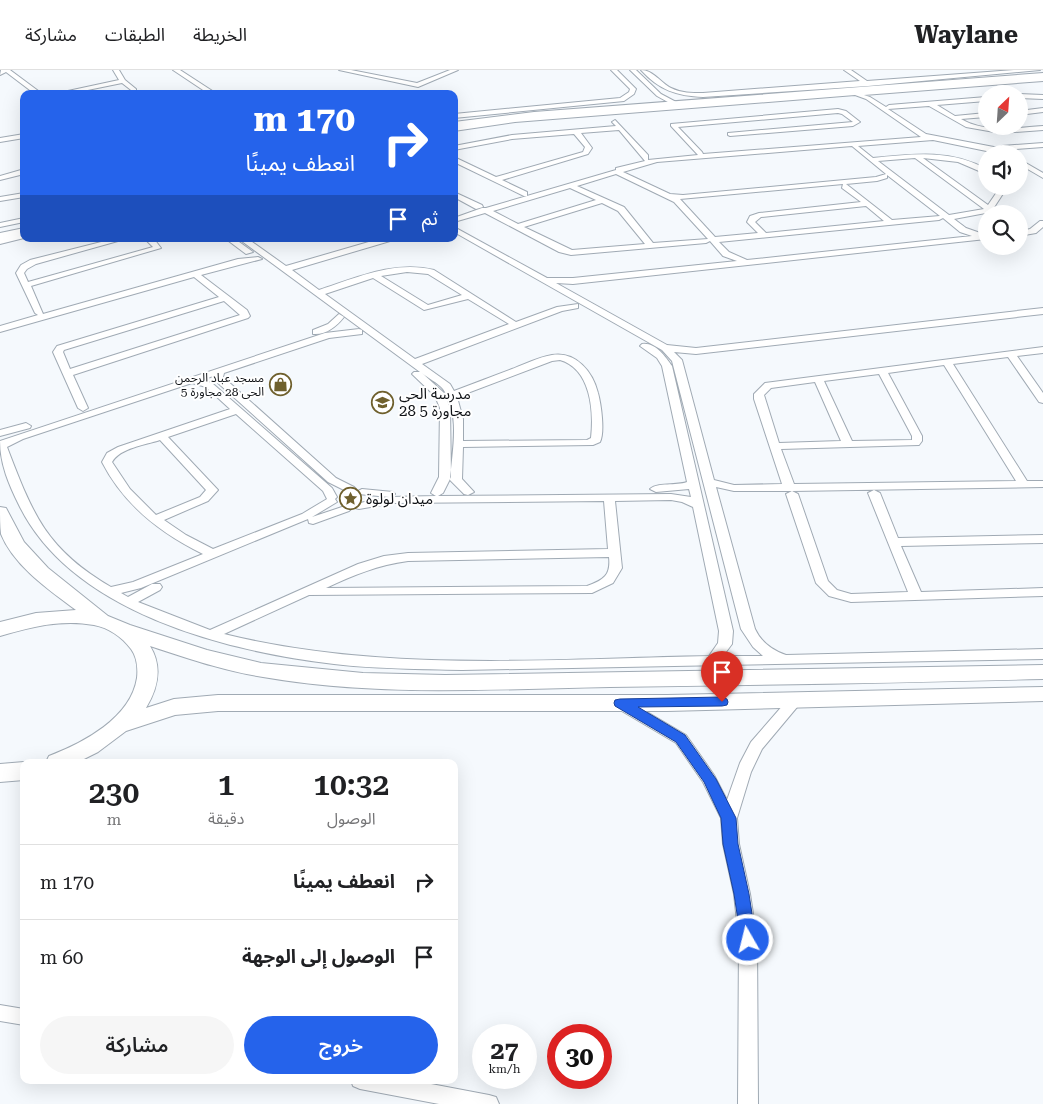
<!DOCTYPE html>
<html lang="ar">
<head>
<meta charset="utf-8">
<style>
  body { margin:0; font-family:"Roboto Serif","Noto Sans Arabic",serif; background:#f6f6f6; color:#202124; direction:rtl; height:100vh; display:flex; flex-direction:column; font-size:19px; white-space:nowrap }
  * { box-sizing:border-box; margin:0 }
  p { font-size:16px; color:#757577 }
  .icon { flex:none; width:28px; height:28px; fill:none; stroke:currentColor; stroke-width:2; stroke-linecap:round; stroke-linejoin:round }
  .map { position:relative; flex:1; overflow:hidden; direction:ltr }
  .details { position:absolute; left:20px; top:689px; width:438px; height:325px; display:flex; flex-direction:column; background:#fff; border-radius:10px; box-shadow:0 5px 20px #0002; direction:rtl }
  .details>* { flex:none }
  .guide { position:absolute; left:20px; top:20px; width:438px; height:152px; border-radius:10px; box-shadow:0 5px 20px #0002; direction:rtl; background:#2563eb; color:#fff; overflow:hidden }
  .needle { width:32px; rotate:25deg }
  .buttons { position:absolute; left:978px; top:15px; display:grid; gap:10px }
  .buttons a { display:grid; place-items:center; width:50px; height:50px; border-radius:50%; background:#fff; box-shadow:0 5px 20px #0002; font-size:25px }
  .speed { position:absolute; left:472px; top:954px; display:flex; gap:10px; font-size:25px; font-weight:700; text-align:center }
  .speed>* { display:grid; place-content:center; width:65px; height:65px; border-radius:50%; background:#fff; box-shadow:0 5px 20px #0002; line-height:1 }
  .speed small { font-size:12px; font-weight:400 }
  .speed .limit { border:8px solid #d22; background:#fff; color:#111 }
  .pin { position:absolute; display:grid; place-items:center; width:42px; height:42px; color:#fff; margin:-51px -21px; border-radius:50% 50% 50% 0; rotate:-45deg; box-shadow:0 0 5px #0007 }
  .pin .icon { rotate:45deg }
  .me { position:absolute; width:55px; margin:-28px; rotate:352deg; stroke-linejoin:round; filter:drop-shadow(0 0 4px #0008) }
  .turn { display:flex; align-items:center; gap:18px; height:105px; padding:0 20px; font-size:22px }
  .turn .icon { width:65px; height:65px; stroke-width:2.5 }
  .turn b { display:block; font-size:35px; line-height:42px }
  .then { display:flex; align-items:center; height:48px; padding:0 20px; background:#0003; gap:10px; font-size:19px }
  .eta { display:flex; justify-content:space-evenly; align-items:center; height:85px; text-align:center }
  .eta b { font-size:30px; font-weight:600; line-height:35px }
  .cta { display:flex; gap:10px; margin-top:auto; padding:10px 20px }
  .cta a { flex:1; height:58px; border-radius:30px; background:#2563eb; color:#fff; font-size:20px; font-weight:600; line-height:58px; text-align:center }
  .cta a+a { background:#f6f6f6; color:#202124 }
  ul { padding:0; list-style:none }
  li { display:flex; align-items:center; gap:15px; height:75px; padding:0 20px; border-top:1px solid #e0e0e0 }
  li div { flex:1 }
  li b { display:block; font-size:19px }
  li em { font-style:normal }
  header { display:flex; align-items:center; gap:30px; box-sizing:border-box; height:70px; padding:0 25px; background:#fff; border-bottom:1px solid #e0e0e0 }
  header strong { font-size:24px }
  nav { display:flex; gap:28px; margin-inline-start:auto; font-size:18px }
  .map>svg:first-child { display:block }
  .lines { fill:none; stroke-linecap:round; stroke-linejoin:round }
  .street-casing { stroke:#a0aab4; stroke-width:2 }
  .secondary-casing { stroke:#a0aab4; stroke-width:2 }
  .street { fill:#fff; fill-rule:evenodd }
  .secondary { fill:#fff; fill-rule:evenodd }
  .route { fill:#2563eb; stroke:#184099 }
  .labels { text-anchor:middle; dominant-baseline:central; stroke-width:4; stroke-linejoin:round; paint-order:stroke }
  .far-poi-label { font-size:12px; fill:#101317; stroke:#fff; text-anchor:end }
  .poi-label { font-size:15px; fill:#101317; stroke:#fff; text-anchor:start }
</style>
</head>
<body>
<header>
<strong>Waylane</strong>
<nav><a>الخريطة</a><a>الطبقات</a><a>مشاركة</a></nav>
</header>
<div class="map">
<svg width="1043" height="1034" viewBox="0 0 1043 1034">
  <rect width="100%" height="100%" fill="#f5f9fd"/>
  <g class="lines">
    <defs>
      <g id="street">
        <path d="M10,0l31,23 1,1h-7l-29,-22 -6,3 1,-5z"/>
        <path d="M113,0h6l6,10 11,9v5h-6l1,-4 -9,-7 -54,11h-14l65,-14z"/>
        <path d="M173,0h7l37,24h-8z"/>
        <path d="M339,0h12l66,13 33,-13h8l-40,17z"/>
        <path d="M611,0h6l19,19 -2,5 -10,7 -170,17v-4l166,-16 9,-6 1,-3z"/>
        <path d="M630,0h6l25,24 17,9v2l365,-28v4l-179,14 6,2 16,10 3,-2 97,-8v4l-49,4 18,11 31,-3v4l-25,2c24,14 55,9 82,7v4l-43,3 -34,-6 -37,-21 -41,3 38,25 73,14 3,-2 41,-3v4l-39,3 6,4h-9l-68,-14 -75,6 15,12c40,-4 78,-9 113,11v5l-28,-12 -35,-4 65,47 13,-19h7l-17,26 -37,7 12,9 20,7v4l-413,45 -17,-1 111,62 29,3 347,-40v6l-347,40 -22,-2 8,8 32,120 20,5 48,-1 -28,-85v-5l11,-11 278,-36v6l-26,3 26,37v10l-4,-1 -31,-45 -55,7 74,117h16v6l-251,4 6,3 30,87 9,9 14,4 57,-2 -40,-99 6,-3 6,3 18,45 145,-3v8l-142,3 20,46 122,-4v8l-192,6 -22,-6 -13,-13 -30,-89 6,-3h-58l-18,-4 39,142c6,13 17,21 31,26l257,-6v10l-581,11c-42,-1 -86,-1 -128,-6 -109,-13 -263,-52 -315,-159 -10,-20 -19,-41 -19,-64l325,-108 34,-4 3,1v4l-33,4 -105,35 -1,4 113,101 18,9 2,2 -2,2h-8l-18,-9 -110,-99 -5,-7 -11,4 10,3 120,105 5,9 -2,2 2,3 -25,15 33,-11 4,1 2,2 -2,2 -36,13 -4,-1 -1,-4 -167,69 -20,5 7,4 24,-13h8l2,3 -2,3 -22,12 72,28 148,-66 26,-8 24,-3 200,-4 -4,-48 -211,2 -34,6 -4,-1 -2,-2 2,-2 34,-7 -31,-3 -2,-2 6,-3 31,3 2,2 -5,3 46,-1 -5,-3 8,-16 1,-69 -5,-12 -23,-22 2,-2h6l-181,-133h9l38,27 93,-27h12l-1,2 -98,29 27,20c37,-12 76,-30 115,-20l82,52 41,-15 21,-3v4l-16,3 -140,53 28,20 4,7c19,-7 39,-15 58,-22 13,-5 27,-12 40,-14 24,-4 41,17 46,38 3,11 7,39 2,49l-7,3 -130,2 -1,32 12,13 -6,3 -4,-1 -14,-14c2,-28 11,-66 -7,-91 -5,-6 -15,-11 -21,-16l22,20 6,15 1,69 -8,16 -5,3 233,-2 20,3 -2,-8 -33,3 -6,-3c8,-7 26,-3 37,-7l-25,-116 -5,-8 -17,-12 2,-2c13,-2 23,12 30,22l61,265 -1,13 -9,12h40l-10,-9 -12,-18 -69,-268 -10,-11 -208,-118v-5l93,51h26l164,-17 -14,-5 -13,-15 -4,2 -135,12 -12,-3 -74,-39 -31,9v-4l28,-10h4l130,-38v-2l29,-7 -26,-31 -38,3 11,15 -4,6 -86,26 25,12v4h-3l-70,-34v-5l42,20 87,-25 2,-5 -11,-13 -62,5 -58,11v-4l58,-11 104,-9 -4,-4 3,-2 33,35v5l50,-5 -27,-29v-2l167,-15 8,2 14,11 -7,4 -123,10 -2,-1v-2l125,-11 -11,-8 -4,-1 -160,14 24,25 1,2 218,-17 -55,-38 -11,-4 -340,27 -61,9v-4l61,-9 160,-12 -18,-10zM852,76l34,28 -10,3 -193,18 -13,-1 -47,-22 34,-10zM915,88l69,51 -35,6 -71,-54zM616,104l58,28 34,37 -55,4 -29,-36 -47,-21zM887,105l53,41 -48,4 -46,-36 31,-3 10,-3zM843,114l-1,4 19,14 -102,11 -9,3 -3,6 11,11 -43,4 -35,-38zM570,118l26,12 -78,24 -25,-13zM602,133l16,8 27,33 -73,6 -48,-23zM866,136l18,15 -118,12 -11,-11 6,-5zM943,148l17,14 12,4 -225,24 -18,-8 -10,-10 220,-22zM407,202l21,2 34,21 -34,10 -47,-29zM373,208l51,32 44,-11 41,25 -94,35 -90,-65zM560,290c31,9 34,51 31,78l-4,2 -124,1v-22l-6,-22 95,-36zM944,295l72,116 -222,3 -13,-35 138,-4 3,-4v-5l-34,-63zM879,304l33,62v4l-60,1 -28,-60zM815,312l26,59 -62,2 -15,-48 7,-7zM192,313l14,4 24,22 -112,38 -11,6 -5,9c22,43 58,71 101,92l-70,28 -22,5c-65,-38 -78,-72 -104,-140l16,-8zM236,344l87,77 4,8 -25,15 -89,35 -27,-14 -22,-15 44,-19 10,-11 -50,-53zM160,370l46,50 -6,7 -44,18 -26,-26 -18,-27c8,-14 33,-17 48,-22zM671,430l11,2 11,5 26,124 -1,12 -9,13c-162,3 -326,17 -485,-22l85,-39 283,-2 21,-10 9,-15 -7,-67zM609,487c2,18 -5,23 -22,29l-261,2c28,-13 52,-23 82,-27z"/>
        <path d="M641,0c12,0 20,13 30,18 10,5 21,5 32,5l157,-12 -16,-11h7l16,11 147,-11h26l-172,16 -165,11c-26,-1 -44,-7 -62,-27z"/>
        <path d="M1019,24l24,1v4l-24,-1z"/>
        <path d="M1043,38v4l-24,3v-4z"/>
        <path d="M24,64v4l-24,4v-4z"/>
        <path d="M1019,89l24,14v5l-24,-14z"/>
        <path d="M21,100h3v4l-24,6v-4z"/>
        <path d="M454,122l28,13 1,2 -7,2 -22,-12z"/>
        <path d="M24,123v4l-24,4v-4z"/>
        <path d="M24,148v4l-24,5v-4z"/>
        <path d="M1040,151h3v6l-7,6 -17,3v-4l11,-3z"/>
        <path d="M21,164h3v4l-24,6v-4z"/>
        <path d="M113,169h12l-89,25 -9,5 -3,4 4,9 125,-35 -8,-8h9l7,9 -130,38 12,28 195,-55 20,-2 4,2 -61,16 46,35 3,6 -2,2 -175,57 15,33 -5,3 -5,-3 -25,-56 4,-6 162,-49 -25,-20 -194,55v-6l38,-11 -3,-2 -19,-40 5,-8 9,-5zM224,231l16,14 -170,54 -7,-17 1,-2z"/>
        <path d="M226,169h9l18,13 -7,2z"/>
        <path d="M339,244l5,3c-8,10 -18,18 -31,17v-4l15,-6z"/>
        <path d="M26,353l5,3 -1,2 -30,8v-6z"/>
        <path d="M796,625l5,1 2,4 -41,49 -11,23 -14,46 2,26 11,50 7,46 1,164h-20l1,-164 -5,-46 -11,-50 -2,-26 -18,-36 -27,-39 -61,-36 -2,-4 2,-4h10l61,36 28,40 13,25 13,-37 11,-21 40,-46z"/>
        <path d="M0,935l24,4v16l-24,-4z"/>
        <path d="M351,1010h59l79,15 7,2 3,7h-60l-79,-15 -7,-3z"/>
      </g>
      <g id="secondary">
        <path d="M1043,3v6l-509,39 -80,10v-6l80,-10z"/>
        <path d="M24,158v7l-24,6v-8z"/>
        <path d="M0,437l6,1 18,34 24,26 60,48 22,9 77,25 54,13 102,10 82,2 598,-10v14c-144,4 -289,6 -433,8 -116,2 -233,10 -347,-10 -39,-6 -76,-19 -113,-31 13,21 8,42 -4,62l28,-9 44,-4h449l376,-8v14l-376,10h-449l-43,4 -49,16 -28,21 -20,10h-32l3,-6c34,-13 82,-38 88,-78 1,-9 0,-21 -6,-29 -9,-12 -22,-21 -37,-24 -33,-6 -63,2 -94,11v-14l36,-9 40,-3c-27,-20 -62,-44 -75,-76 -1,-8 -1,-19 -1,-27z"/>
        <path d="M24,692v18l-24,2v-18z"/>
      </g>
    </defs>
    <use href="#street" class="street-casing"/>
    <use href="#secondary" class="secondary-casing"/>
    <use href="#street" class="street"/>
    <use href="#secondary" class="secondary"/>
  </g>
  <path class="route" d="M722,627l5,2 1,3 -1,3 -5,1 -84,1 47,28 31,44 20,39 2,26 11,50 7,46 -2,5 -6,2 -5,-2 -2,-5 -7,-46 -11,-50 -2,-26 -17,-36 -28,-40 -61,-36 -1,-3 1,-3 5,-1z"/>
  <defs>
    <symbol id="shop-ring" viewBox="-11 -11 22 22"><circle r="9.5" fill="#fff" stroke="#6f602d" stroke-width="1.5"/><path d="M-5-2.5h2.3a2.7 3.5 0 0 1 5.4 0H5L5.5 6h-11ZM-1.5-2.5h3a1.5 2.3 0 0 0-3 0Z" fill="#6f602d"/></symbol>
    <symbol id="school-ring" viewBox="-11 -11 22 22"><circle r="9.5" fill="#fff" stroke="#6f602d" stroke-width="1.5"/><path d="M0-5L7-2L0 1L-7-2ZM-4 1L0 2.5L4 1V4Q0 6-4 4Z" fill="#6f602d"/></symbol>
    <symbol id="sight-ring" viewBox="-11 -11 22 22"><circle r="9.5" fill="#fff" stroke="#6f602d" stroke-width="1.5"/><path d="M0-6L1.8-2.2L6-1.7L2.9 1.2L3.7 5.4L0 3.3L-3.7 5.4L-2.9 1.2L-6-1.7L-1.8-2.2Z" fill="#6f602d"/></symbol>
  </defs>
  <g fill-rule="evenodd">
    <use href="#shop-ring" x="268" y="302" width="25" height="25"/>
    <use href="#school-ring" x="370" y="320" width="25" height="25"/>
    <use href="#sight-ring" x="338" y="416" width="25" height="25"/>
  </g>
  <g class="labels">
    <g class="far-poi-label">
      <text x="264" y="308">مسجد عباد الرحمن<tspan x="264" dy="14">الحى 28 مجاورة 5</tspan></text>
    </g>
    <g class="poi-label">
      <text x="399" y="324">مدرسة الحى<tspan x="399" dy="17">28 مجاورة 5</tspan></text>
      <text x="366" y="429">ميدان لولوة</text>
    </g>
  </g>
</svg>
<div class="buttons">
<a><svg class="needle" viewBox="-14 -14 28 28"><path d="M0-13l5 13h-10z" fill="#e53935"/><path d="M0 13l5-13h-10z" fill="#757577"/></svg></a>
<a><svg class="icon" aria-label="sound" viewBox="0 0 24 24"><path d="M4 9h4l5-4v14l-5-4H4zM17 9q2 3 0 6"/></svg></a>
<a><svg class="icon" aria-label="search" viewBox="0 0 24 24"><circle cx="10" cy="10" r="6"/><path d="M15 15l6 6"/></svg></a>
</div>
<div class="speed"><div>27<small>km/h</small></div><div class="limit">30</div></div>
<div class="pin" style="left:722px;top:632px;background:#d93025"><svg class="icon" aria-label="arrive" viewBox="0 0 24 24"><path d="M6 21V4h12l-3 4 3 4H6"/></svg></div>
<svg class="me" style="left:748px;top:870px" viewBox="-20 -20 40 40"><circle r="17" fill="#2563eb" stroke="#fff" stroke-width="3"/><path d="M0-11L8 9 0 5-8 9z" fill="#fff"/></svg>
<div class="guide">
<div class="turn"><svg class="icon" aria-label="right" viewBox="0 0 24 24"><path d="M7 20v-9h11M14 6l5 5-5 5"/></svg><div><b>170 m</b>انعطف يمينًا</div></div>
<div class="then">ثم<svg class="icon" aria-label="arrive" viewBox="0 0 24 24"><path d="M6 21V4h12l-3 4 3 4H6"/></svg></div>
</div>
<section class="details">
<div class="eta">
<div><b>10:32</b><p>الوصول</p></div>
<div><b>1</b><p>دقيقة</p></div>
<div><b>230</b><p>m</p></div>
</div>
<ul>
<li><svg class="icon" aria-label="right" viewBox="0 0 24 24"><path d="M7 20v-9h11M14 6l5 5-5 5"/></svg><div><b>انعطف يمينًا</b></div><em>170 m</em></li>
<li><svg class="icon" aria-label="arrive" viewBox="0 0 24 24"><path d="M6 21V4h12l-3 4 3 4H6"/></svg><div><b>الوصول إلى الوجهة</b></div><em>60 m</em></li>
</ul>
<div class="cta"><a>خروج</a><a>مشاركة</a></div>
</section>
</div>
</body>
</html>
